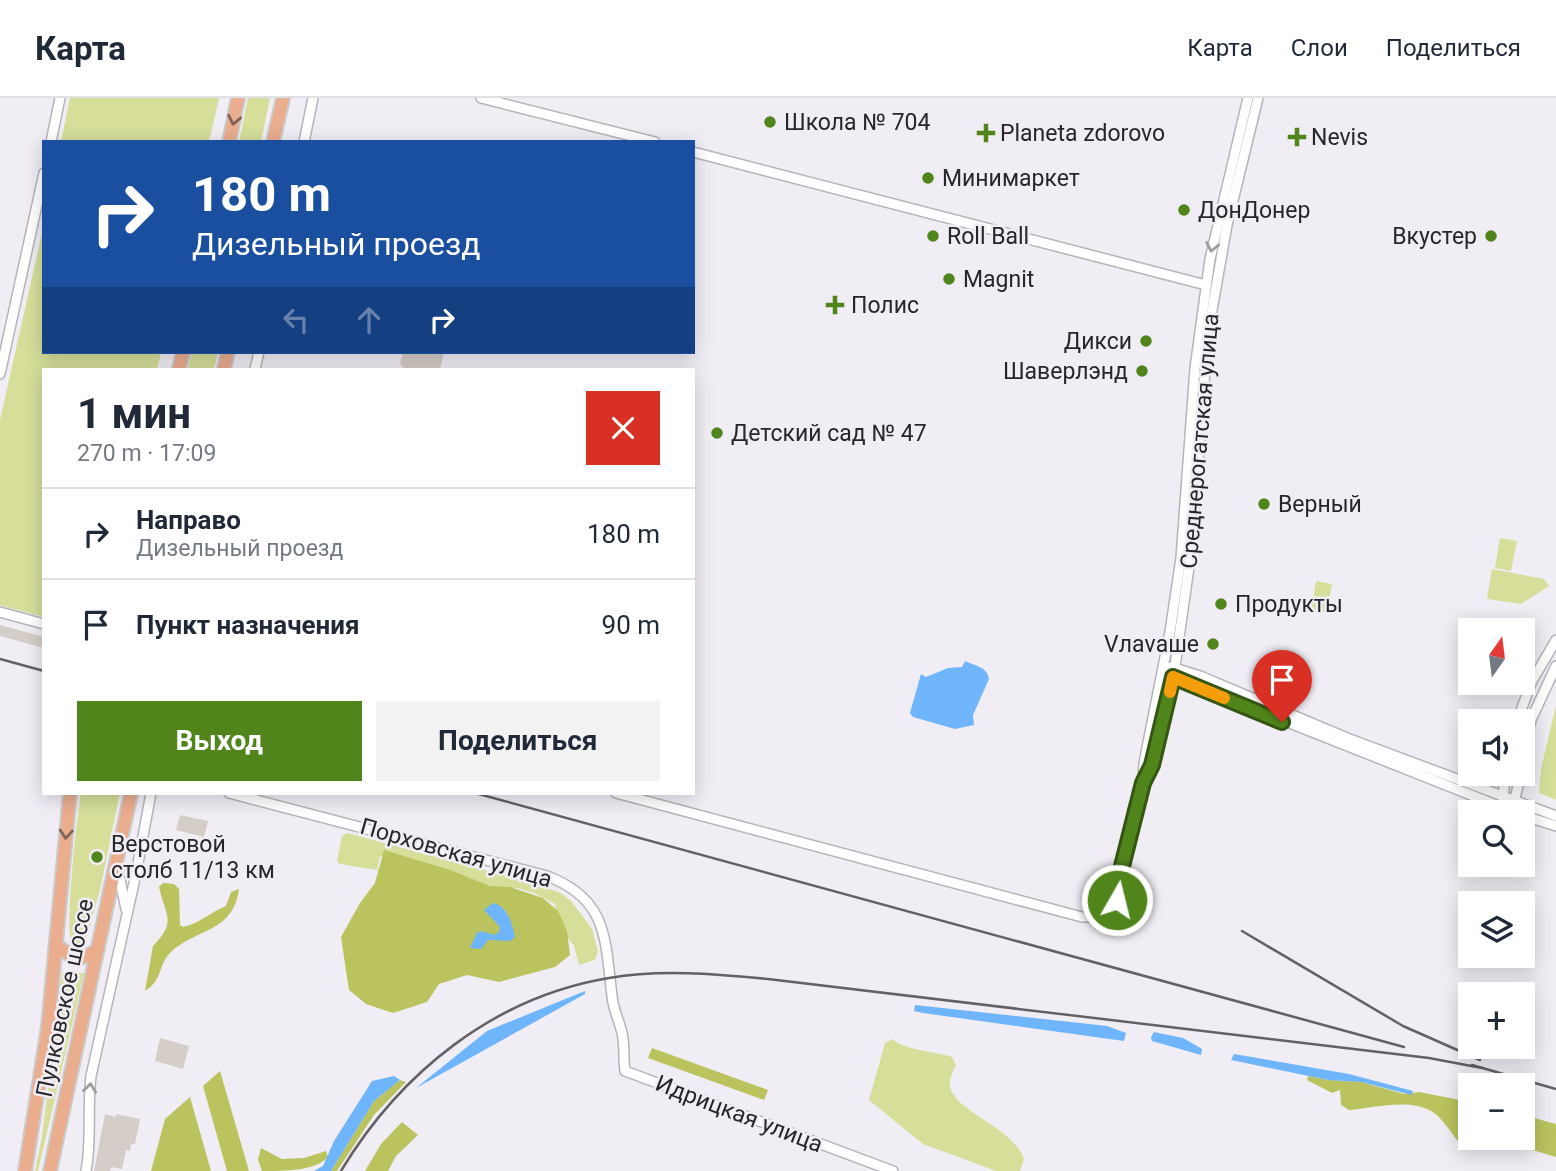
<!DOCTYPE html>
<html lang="ru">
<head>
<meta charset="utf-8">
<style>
  body { margin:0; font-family:Roboto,sans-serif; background:#f2f2f3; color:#1f2937; height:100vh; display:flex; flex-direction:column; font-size:26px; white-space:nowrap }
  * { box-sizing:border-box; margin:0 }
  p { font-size:23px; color:#747a83 }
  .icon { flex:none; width:38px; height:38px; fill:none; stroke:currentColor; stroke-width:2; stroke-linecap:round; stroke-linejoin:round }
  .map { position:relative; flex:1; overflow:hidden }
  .side { position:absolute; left:42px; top:270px; width:653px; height:427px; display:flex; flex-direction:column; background:#fff; border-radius:0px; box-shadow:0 4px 18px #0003 }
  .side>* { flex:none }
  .banner { position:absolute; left:42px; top:42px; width:653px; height:214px; border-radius:0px; box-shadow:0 4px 18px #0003; background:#1a4fa0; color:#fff; overflow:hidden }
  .needle { width:46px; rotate:14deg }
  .fabs { position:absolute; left:1458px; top:520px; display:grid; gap:14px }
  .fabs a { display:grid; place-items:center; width:77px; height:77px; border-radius:0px; background:#fff; box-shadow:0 4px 18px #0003; font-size:35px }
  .pin { position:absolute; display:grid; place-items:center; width:60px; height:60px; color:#fff; margin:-72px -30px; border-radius:50% 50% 50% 0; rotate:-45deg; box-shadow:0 0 7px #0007 }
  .pin .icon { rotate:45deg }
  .me { position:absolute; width:77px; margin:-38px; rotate:8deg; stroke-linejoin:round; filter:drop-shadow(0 0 5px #0008) }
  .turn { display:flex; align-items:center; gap:24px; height:147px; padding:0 35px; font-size:32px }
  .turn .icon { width:91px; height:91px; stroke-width:2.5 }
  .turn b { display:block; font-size:49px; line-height:60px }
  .lanes { display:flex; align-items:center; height:66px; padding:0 35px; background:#0003; justify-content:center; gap:35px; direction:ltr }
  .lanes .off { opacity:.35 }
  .round { display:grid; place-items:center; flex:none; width:74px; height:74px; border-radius:0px; background:#f2f2f3 }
  .overview { display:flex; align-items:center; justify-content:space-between; height:119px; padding:0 35px }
  h1 { font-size:42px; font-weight:700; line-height:52px }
  .primary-button { display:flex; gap:14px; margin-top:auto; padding:14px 35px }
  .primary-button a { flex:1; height:80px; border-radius:0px; background:#50851b; color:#fff; font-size:28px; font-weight:700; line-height:80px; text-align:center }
  .primary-button a+a { background:#f2f2f3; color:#1f2937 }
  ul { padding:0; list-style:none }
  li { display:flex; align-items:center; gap:21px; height:91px; padding:0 35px; border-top:2px solid #e0e1e3 }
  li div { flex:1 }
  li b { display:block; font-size:26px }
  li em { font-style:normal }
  header { display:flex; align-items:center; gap:42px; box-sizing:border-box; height:98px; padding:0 35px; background:#fff; border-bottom:2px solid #e0e1e3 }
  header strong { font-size:33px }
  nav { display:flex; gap:38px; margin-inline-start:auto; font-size:24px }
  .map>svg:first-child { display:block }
  .green { fill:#d6de9a }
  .forest { fill:#bac35e }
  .water { fill:#6eb5fc }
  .building { fill:#d5cdc7 }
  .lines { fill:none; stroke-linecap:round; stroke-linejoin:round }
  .minor-casing { stroke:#b7b3bb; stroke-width:12 }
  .major-casing { stroke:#cbcbcc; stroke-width:16 }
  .minor { stroke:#fff; stroke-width:9 }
  .major { stroke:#eaad8e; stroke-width:12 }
  .rail { stroke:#636166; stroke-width:2.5 }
  .oneway { stroke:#7f6356 }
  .oneway2 { stroke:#9e9d9f }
  .route-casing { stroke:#345612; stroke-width:18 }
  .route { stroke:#50851b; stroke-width:12 }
  .slow { stroke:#f59e0b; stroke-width:12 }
  .poi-dot { fill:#50851b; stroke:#f1edf5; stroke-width:2.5 }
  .labels { text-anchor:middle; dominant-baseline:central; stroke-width:5; stroke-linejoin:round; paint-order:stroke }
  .poi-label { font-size:23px; fill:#272629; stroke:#f1edf5; text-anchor:start }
  .street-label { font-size:23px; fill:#272629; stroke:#f1edf5 }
</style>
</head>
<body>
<header>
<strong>Карта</strong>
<nav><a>Карта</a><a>Слои</a><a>Поделиться</a></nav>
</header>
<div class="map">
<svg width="1556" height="1073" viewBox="0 0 1556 1073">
  <rect width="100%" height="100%" fill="#f1edf5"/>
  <g class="green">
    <path d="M70,0h149l-10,44h-148z"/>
    <path d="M248,0h22l-9,44h-22z"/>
    <path d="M44,126v128h117l-4,17h-113v248l-44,-12v-185z"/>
    <path d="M192,254h26l-4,17h-26z"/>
    <path d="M1500,440l17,3 -6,30 -16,-3z"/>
    <path d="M1492,471l52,10 5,7 -28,18 -34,-5z"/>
    <path d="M1316,483l16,3 -5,28 -16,-2z"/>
    <path d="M1556,607v95l-17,-7 2,-24z"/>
    <path d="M81,695h39l-20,97 -17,60 -9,3c-12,-10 3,-138 7,-160z"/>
    <path d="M347,735l183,49 31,11 11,9 20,27 6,23 -3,8 -16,5 -5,-19 -11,-14 -5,-11 -3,-17 -21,-11 -17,-5h-16l-33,-6 -77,-29 -11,4 -3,13 -37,-6 -3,-3 5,-25z"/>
    <path d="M62,874l22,1 -46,198h-3l7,-34z"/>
    <path d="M892,941c15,12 41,12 60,18l4,8c-3,6 -7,14 -6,21 3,25 62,40 74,73l-4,12h-24l-73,-27 -54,-44 16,-57z"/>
  </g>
  <g class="forest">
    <path d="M384,752l66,20 40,16 20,1 33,11 15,13 9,20 3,24 -15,12 -56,15 -32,-7 -28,9 -12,18 -34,11 -27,-9 -17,-14 -8,-53 19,-34 15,-20z"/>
    <path d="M163,785l11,1 5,5 1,36 3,2c17,-4 28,-15 43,-21l5,-14 8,-3c-6,44 -42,39 -68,63 -14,13 -7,27 -26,39l8,-45c24,-25 13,-28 6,-59z"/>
    <path d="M652,950l116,42 -4,10 -116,-42z"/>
    <path d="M220,973l29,100h-22l-24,-85z"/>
    <path d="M1308,978l20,4 33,2 43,12 15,-2 51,10v36h52l1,-23 33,9v33l-27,-8 -69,-5c-8,-10 -18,-27 -29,-33 -22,-13 -59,-3 -82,-1l-8,-5 -1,-15 -8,3 -25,-13z"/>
    <path d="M400,982l6,2 -32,33 -37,56h-6l43,-70z"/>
    <path d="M190,999l21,74h-60l14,-52z"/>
    <path d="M402,1024l16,13 -22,21 -8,15h-23l16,-27z"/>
    <path d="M261,1050l21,11 22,-1 22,-7 2,6c-12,14 -44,14 -66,14l-4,-11z"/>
  </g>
  <g class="water">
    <path d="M965,563c11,5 22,6 24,18l-16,36 1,10 -19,4 -42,-12 -3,-4 11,-39 5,3 22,-9 14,-1z"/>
    <path d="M493,805c15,3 19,21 22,34l-5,4 -22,-1 -7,9 -11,-1 7,-15 5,-2 12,4 5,-3 1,-5 -16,-17z"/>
    <path d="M585,893v3l-169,94 71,-57z"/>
    <path d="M915,907l192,21 19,7 -2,8 -201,-28 -9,-2z"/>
    <path d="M1154,934l29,6 19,11 -1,6 -49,-14 -1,-4z"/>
    <path d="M1234,956l115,20 64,17 -1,4 -51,-13 -33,-2 -97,-20z"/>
    <path d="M394,978l6,4 -26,21 -43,70h-17l9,-5 11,-25 38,-60z"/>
  </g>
  <g class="building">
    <path d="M403,254h41l-4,17h-35l-5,-5z"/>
    <path d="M0,527l44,12v11l-44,-12z"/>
    <path d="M180,717l28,6 -4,16 -28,-7z"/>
    <path d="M160,940l29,8 -6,23 -28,-8z"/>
    <path d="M105,1016l10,3 1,-3 24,5 -5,25h-4l-1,7 -4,-1 -4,19 -11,-2 -1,4h-16z"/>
  </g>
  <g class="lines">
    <defs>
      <g id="minor">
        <path d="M481,0l174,44"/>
        <path d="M51,44l9,-44"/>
        <path d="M304,44l9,-44"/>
        <path d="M693,54l513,133"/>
        <path d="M255,271l4,-17"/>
        <path d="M0,276l44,-201"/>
        <path d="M0,514l44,12"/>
        <path d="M1171,569l29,9 147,62 209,78"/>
        <path d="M1171,578l343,136"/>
        <path d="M1517,623l15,-40 24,-41"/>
        <path d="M1522,662l9,-40 25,-54"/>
        <path d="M1143,680l1,-15 26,-131 11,-74 14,-190 15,-109 38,-161"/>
        <path d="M229,695l318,83c61,23 58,63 65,120 1,13 7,24 10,37 3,12 1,25 3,38l268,100"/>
        <path d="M616,695l466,124h15"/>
        <path d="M1503,701l2,-25"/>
        <path d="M1514,704l7,-28"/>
        <path d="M1522,717l34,11"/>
        <path d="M117,767l9,44"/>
        <circle cx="1110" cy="813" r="14"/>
        <path d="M1114,800l29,-115 9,-18 23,-99 15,-106 18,-227 19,-108 31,-127"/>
        <path d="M86,1073c6,-32 1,-63 5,-95l45,-202 15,-81"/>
      </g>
      <g id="major">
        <path d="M229,44l9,-44"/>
        <path d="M273,44l10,-44"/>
        <path d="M179,271l4,-17"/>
        <path d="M224,271l4,-17"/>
        <path d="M56,847l19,14 13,-3 10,-7"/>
        <path d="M25,1073l23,-144 22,-234"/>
        <path d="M50,1073l81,-378"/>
      </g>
    </defs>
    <use href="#minor" class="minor-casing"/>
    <use href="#major" class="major-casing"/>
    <use href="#minor" class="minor"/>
    <use href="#major" class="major"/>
    <g class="rail">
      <path d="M0,561l44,12"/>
      <path d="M475,695l929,254"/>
      <path d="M1242,833l161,95 77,34"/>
      <path d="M1472,967l84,24"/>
      <path d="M341,1073c59,-98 153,-174 268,-193 52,-9 106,-4 159,1l661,79 53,10"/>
    </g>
  </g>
  <defs><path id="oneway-chevron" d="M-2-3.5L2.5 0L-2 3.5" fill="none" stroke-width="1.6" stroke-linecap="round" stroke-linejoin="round" transform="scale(1.75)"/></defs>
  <g class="oneway">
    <use href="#oneway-chevron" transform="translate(234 22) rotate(102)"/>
    <use href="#oneway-chevron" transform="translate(66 736) rotate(94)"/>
  </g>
  <g class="oneway2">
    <use href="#oneway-chevron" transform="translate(1212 149) rotate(102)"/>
    <use href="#oneway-chevron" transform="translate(90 990) rotate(-83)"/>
  </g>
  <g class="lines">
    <defs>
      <path id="route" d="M1117,802l-3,-2 29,-115 9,-18 21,-88 109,45"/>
    </defs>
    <use href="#route" class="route-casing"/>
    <use href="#route" class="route"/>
    <path class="slow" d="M1170,594l3,-15 51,21"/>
  </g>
  <g class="poi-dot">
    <circle cx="770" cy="24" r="7"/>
    <path d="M982.5 24.5h7v7h7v7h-7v7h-7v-7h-7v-7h7z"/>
    <path d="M1293.5 28.5h7v7h7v7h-7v7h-7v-7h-7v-7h7z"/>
    <circle cx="928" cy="80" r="7"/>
    <circle cx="1184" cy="112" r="7"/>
    <circle cx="933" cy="138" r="7"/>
    <circle cx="1491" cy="138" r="7"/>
    <circle cx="949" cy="181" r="7"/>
    <path d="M831.5 196.5h7v7h7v7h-7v7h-7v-7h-7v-7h7z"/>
    <circle cx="1146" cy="243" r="7"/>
    <circle cx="1142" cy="273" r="7"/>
    <circle cx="717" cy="335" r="7"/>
    <circle cx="1264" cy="406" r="7"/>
    <circle cx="1221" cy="506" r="7"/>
    <circle cx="1213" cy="546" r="7"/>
    <circle cx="97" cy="759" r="7"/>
  </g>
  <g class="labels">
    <g class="poi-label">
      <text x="784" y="24">Школа № 704</text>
      <text x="1000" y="35">Planeta zdorovo</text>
      <text x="1311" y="39">Nevis</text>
      <text x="942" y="80">Минимаркет</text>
      <text x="1198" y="112">ДонДонер</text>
      <text x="947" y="138">Roll Ball</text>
      <text x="1477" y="138" text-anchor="end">Вкустер</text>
      <text x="963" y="181">Magnit</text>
      <text x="851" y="207">Полис</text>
      <text x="1132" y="243" text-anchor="end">Дикси</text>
      <text x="1128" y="273" text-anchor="end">Шаверлэнд</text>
      <text x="731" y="335">Детский сад № 47</text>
      <text x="1278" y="406">Верный</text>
      <text x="1235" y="506">Продукты</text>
      <text x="1199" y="546" text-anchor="end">Vлаvаше</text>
      <text x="111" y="746">Верстовой<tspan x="111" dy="26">столб 11/13 км</tspan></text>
    </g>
    <g class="street-label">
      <text transform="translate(1200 343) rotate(-85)">Среднерогатская улица</text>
      <text transform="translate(456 755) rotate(16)">Порховская улица</text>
      <text transform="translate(65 900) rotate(-78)">Пулковское шоссе</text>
      <text transform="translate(739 1016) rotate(21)">Идрицкая улица</text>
    </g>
  </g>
</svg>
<div class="fabs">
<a><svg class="needle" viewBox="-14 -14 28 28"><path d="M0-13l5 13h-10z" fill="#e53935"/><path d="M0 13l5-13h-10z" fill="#747a83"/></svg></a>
<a><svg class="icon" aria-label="sound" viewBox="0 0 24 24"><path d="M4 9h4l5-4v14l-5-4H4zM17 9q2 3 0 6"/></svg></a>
<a><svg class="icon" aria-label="search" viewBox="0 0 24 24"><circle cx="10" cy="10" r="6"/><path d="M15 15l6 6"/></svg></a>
<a><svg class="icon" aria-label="layers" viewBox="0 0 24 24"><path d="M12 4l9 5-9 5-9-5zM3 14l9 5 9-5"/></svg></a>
<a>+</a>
<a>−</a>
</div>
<div class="pin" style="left:1282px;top:624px;background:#d93025"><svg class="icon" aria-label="arrive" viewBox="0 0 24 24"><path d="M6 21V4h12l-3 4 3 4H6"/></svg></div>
<svg class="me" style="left:1117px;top:802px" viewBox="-20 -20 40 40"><circle r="17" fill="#50851b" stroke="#fff" stroke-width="3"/><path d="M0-11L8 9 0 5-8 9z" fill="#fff"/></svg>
<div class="banner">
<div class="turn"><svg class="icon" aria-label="right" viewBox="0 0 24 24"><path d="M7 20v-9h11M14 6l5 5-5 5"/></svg><div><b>180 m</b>Дизельный проезд</div></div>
<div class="lanes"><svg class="icon off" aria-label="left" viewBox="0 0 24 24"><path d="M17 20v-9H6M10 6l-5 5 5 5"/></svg><svg class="icon off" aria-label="ahead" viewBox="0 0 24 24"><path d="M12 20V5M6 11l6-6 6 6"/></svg><svg class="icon" aria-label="right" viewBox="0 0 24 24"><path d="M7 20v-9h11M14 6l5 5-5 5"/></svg></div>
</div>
<section class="side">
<div class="overview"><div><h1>1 мин</h1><p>270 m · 17:09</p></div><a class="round" style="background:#d93025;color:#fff"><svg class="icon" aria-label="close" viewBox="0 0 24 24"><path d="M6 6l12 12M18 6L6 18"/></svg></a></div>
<ul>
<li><svg class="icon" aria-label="right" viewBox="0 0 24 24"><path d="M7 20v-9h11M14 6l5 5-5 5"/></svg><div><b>Направо</b><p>Дизельный проезд</p></div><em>180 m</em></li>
<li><svg class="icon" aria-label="arrive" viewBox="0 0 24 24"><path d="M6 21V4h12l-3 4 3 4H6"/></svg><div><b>Пункт назначения</b></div><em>90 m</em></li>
</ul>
<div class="primary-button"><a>Выход</a><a>Поделиться</a></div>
</section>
</div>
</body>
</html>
